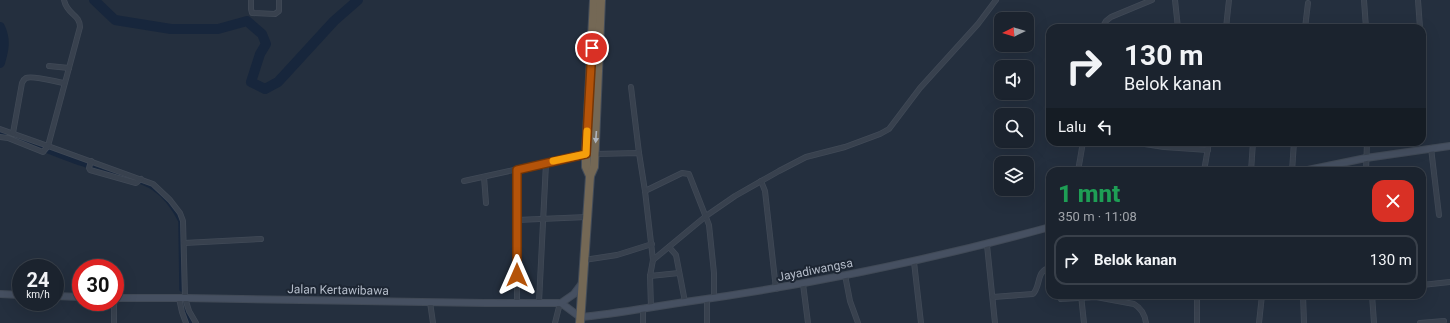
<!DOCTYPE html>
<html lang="id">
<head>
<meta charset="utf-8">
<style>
  body { margin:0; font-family:Roboto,sans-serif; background:#242b36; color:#f1f3f6; height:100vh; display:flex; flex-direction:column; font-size:15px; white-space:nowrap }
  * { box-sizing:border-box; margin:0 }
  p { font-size:13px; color:#a0a4aa }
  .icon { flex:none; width:22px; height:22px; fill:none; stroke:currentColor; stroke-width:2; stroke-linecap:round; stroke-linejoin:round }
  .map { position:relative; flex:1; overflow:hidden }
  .side { position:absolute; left:1046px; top:167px; width:380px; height:132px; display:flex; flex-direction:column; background:#1b232e; border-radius:12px; box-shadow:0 4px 16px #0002,0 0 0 1px #39404a }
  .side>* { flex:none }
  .guide { position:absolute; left:1046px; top:24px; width:380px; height:122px; border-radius:12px; box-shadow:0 4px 16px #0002,0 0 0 1px #39404a; background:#1b232e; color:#f1f3f6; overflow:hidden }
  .needle { width:26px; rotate:265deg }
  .controls { position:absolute; left:994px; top:12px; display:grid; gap:8px }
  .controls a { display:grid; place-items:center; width:40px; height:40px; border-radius:8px; background:#1b232e; box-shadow:0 4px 16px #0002,0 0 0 1px #39404a; font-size:20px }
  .speed { position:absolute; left:12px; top:259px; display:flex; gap:8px; font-size:20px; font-weight:700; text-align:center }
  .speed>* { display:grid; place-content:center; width:52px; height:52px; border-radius:50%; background:#1b232e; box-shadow:0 4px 16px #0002,0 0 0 1px #39404a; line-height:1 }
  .speed small { font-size:10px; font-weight:400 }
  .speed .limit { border:6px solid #d22; background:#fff; color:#111 }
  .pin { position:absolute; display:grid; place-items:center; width:34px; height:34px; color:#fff; margin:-17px; border:2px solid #fff; border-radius:50%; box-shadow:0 1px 4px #0007 }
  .me { position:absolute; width:44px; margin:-22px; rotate:0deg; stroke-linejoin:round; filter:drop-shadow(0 0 3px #0008) }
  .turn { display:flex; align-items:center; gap:14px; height:84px; padding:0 12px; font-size:18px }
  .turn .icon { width:52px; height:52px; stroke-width:2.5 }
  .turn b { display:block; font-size:28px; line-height:34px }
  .then { display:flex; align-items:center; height:38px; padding:0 12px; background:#0003; gap:8px; font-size:15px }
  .round { display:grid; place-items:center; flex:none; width:42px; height:42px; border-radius:12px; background:#242b36 }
  .headline { display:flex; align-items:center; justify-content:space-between; height:68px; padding:0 12px }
  h1 { font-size:24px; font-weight:800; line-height:30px; color:#1e9e55 }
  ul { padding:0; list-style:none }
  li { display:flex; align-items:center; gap:12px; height:50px; margin:0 8px 6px; padding:0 4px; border:2px solid #39404a; border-radius:12px }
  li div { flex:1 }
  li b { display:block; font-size:15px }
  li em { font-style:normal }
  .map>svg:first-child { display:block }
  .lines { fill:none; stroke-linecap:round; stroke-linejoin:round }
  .canal { stroke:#17263c; stroke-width:5.5 }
  .river { stroke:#17263c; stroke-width:10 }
  .street-casing { stroke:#414a57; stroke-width:6 }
  .secondary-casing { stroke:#414a57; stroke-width:8 }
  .highway-casing { stroke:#434c59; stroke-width:10 }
  .street { stroke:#38414e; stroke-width:4.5 }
  .secondary { stroke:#465061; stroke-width:6 }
  .highway { stroke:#746855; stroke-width:8 }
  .oneway { fill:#aeb4bd }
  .route-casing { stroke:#753606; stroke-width:10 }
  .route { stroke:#b45309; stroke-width:7 }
  .slow { stroke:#f59e0b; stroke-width:7 }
  .labels { text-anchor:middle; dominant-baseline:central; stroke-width:4; stroke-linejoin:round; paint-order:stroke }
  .street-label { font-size:12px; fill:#b4bcc9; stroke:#1d2633 }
</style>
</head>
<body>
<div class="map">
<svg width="1450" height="323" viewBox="0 0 1450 323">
  <rect width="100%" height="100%" fill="#242f3e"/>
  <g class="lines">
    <g class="canal">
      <path d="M0,133c30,9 57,23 87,32 18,6 51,12 67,23 11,7 21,21 27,33l1,68"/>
      <path d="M184,311l6,12"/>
    </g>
    <g class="river">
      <path d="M94,0l21,20 56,9h47l29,-8 15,13 4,10 -6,10 -9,28 14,7 13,-7 56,-61 24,-21"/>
      <path d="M0,27c6,13 4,22 0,36"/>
    </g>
    <defs>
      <g id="street">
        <path d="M64,0c3,15 16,14 16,27l-32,119 105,38 17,16 10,13 3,8 2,77 4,13 7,12"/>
        <path d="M251,0v9l1,4 23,1 4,-3v-11"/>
        <path d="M1175,0l3,28"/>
        <path d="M1364,0l2,28"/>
        <path d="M1418,0l2,28"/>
        <path d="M1195,26h31"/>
        <path d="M1102,28l4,-7 5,-4 41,-17"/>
        <path d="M1226,28l3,-28"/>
        <path d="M1305,28l3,-25"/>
        <path d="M49,66l20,2"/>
        <path d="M631,87l8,66"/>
        <path d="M0,129l48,17 -5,6 -35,-14 -8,-1"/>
        <path d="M13,133l9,-50c1,-2 2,-4 4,-5 6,-3 31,4 38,5"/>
        <path d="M1132,142l32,5 44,3"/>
        <path d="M1431,148l8,67"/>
        <path d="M595,154l44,-1 6,38 37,-18 7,1 20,51 5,48v25"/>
        <path d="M91,161l-2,7 1,2 46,13 5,-4"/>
        <path d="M1078,171l5,-29"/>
        <path d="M1204,171l5,-29"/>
        <path d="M1251,171l2,-29"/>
        <path d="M1292,171l2,-29"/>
        <path d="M1366,171l1,-29"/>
        <path d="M484,177l2,26"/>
        <path d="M464,181l122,-27"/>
        <path d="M761,181l4,10 11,98"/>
        <path d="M645,191l8,69 -3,16 1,31"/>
        <path d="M517,220l70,-3"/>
        <path d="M184,243l77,-4"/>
        <path d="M987,245l8,78"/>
        <path d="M669,247l7,8 9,47"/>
        <path d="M584,260l33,-5 35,-11"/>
        <path d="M653,260l53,-44 29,-20 44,-25 27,-14 39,-10 35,-13 9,-5 31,-41 58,-64 18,-24"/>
        <path d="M914,262l7,61"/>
        <path d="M845,275l5,26 8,22"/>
        <path d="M650,276l29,-3"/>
        <path d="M803,284l5,39"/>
        <path d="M1422,285l28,-3"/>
        <path d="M1081,295l3,28"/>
        <path d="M1303,295l1,28"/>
        <path d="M1372,295l2,28"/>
        <path d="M993,297l40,-3c8,-8 3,-24 17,-26"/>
        <path d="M179,298l3,14 4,11"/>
        <path d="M707,299v24"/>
        <path d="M1061,299l35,-2 38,7c7,4 11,11 12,19"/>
        <path d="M114,302v21"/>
        <path d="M430,302l3,21"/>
        <path d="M539,302l7,-139"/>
        <path d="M517,303v-133"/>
        <path d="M555,323l5,-20"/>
        <path d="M643,323v-15"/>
        <path d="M1197,323v-28"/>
        <path d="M1259,323l3,-28"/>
        <path d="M1420,323l24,-2"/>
      </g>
      <g id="secondary">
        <path d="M1303,171l63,-13 84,-12"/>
        <path d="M0,294l21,1"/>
        <path d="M55,296l26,1"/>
        <path d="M115,298h70l299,5h77l19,14c35,-3 70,-10 105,-15 123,-17 245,-42 365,-75"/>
        <path d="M561,303l13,-9 9,-12"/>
      </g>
      <g id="highway">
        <path d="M590,176l-4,-9v-13l8,-154"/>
        <path d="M580,323l10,-147 4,-9 7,-167"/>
      </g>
    </defs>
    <use href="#street" class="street-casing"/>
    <use href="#secondary" class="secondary-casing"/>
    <use href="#highway" class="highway-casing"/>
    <use href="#street" class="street"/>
    <use href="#secondary" class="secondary"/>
    <use href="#highway" class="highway"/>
  </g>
  <defs><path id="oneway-solid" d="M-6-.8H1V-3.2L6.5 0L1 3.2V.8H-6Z"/></defs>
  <use class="oneway" href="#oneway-solid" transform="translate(596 137) rotate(94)"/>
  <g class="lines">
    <defs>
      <path id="route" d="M517,275v-105l69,-16 6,-106"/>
    </defs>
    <use href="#route" class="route-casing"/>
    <use href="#route" class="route"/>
    <path class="slow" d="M553,161l33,-7 1,-23"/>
  </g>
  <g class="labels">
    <g class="street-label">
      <text transform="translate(815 270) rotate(-11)">Jayadiwangsa</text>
      <text transform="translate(338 290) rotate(1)">Jalan Kertawibawa</text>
    </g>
  </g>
</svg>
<div class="controls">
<a><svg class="needle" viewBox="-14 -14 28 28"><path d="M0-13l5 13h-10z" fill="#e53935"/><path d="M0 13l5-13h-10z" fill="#a0a4aa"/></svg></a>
<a><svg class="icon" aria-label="sound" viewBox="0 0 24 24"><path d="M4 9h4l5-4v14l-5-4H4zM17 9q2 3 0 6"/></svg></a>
<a><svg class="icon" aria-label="search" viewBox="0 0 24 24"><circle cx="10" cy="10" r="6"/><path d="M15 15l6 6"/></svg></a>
<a><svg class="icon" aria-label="layers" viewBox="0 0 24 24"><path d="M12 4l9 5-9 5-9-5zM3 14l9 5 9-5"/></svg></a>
</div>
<div class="speed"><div>24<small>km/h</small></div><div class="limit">30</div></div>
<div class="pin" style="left:592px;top:48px;background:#d93025"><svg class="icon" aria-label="arrive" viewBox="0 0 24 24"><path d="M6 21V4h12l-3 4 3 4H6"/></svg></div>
<svg class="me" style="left:517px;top:275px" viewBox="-20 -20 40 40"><path d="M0-17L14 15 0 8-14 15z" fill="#b45309" stroke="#fff" stroke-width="4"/></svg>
<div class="guide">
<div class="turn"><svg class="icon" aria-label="right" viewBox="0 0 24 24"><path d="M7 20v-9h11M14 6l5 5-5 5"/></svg><div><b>130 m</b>Belok kanan</div></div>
<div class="then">Lalu<svg class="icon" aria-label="left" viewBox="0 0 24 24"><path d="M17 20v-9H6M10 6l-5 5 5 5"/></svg></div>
</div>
<section class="side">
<div class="headline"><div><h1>1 mnt</h1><p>350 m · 11:08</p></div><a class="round" style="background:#d93025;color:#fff"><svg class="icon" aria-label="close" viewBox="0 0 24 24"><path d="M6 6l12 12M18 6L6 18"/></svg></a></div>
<ul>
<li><svg class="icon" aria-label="right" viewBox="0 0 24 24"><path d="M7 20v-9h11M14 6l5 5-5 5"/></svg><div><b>Belok kanan</b></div><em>130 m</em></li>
</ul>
</section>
</div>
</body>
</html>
